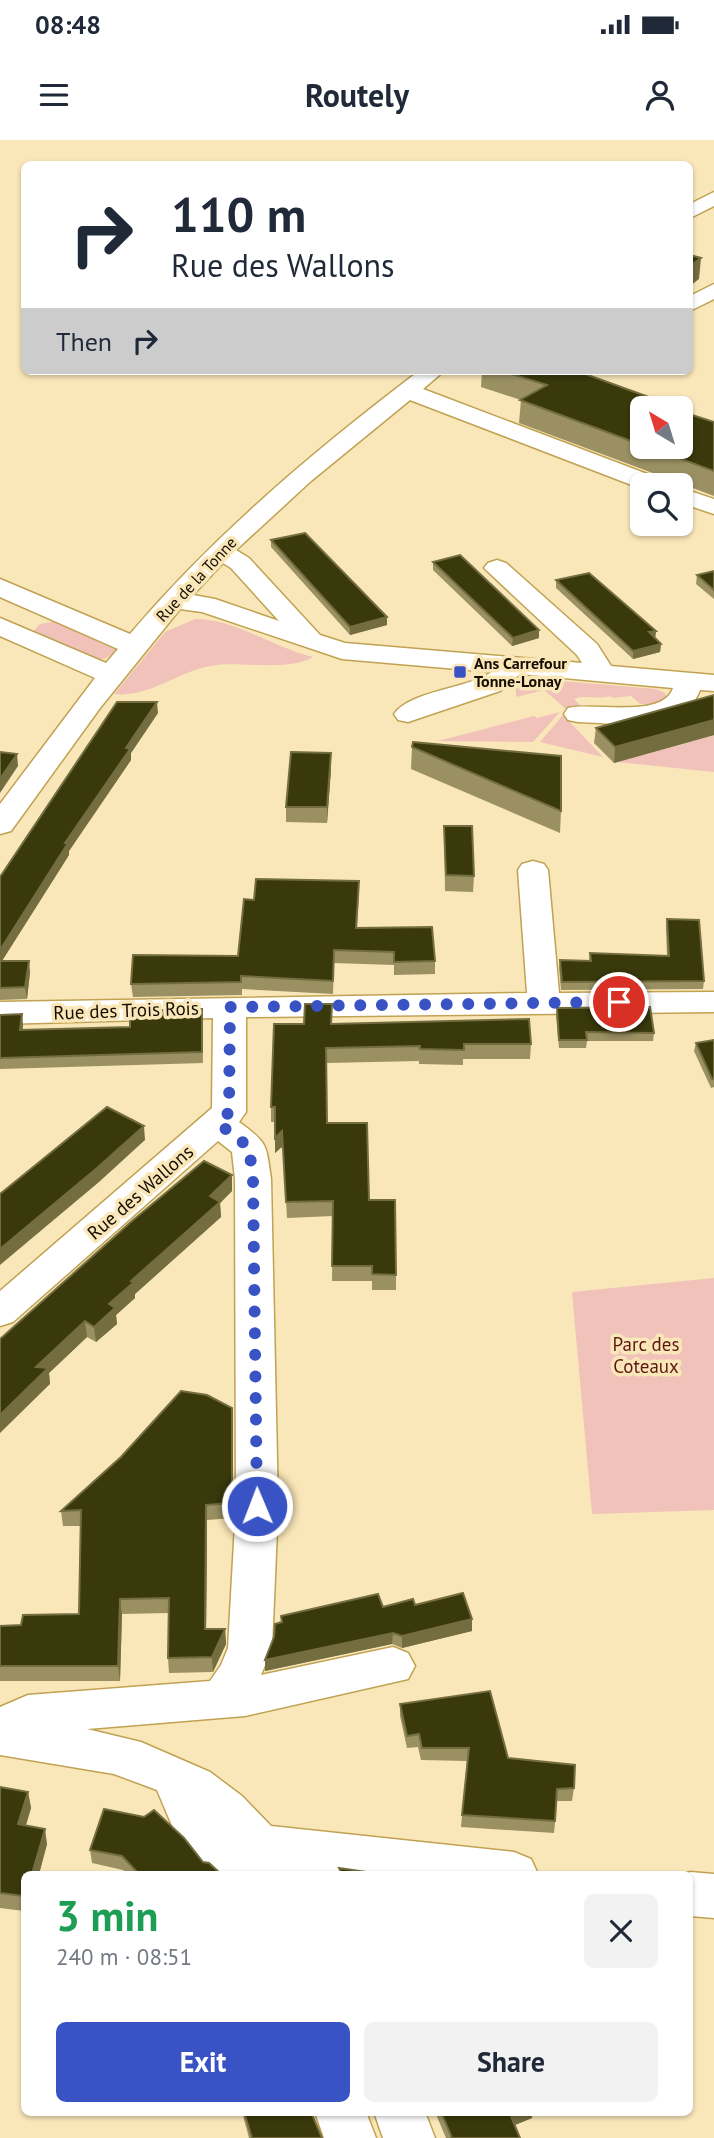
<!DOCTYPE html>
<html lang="en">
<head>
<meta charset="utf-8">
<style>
  body { margin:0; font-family:"PT Sans",sans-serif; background:#f2f2f3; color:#1f2937; height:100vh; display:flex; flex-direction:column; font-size:26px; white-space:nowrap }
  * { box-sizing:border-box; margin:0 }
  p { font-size:23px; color:#747a83 }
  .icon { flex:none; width:38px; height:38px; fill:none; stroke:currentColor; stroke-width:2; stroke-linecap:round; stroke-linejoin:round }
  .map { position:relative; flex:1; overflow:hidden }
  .drawer { position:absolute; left:21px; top:1731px; width:672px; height:245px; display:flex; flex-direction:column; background:#fff; border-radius:10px; box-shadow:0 2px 5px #0004 }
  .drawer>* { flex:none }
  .top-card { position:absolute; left:21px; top:21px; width:672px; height:214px; border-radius:10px; box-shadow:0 2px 5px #0004; background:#fff; color:#1f2937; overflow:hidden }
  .needle { width:46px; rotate:322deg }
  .controls { position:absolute; left:630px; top:256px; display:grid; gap:14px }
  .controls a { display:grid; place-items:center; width:63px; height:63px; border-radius:10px; background:#fff; box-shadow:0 2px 5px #0004; font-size:35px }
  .pin { position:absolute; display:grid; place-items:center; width:60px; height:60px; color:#fff; margin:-30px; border:4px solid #fff; border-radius:50%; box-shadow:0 2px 7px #0007 }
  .me { position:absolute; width:77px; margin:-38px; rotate:359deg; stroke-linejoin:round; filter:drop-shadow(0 0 5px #0008) }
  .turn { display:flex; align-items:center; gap:24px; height:147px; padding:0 35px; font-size:32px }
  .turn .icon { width:91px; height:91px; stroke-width:2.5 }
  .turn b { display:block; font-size:49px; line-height:60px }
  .then { display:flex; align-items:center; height:66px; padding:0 35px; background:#0003; gap:14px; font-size:26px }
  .round { display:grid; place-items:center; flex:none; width:74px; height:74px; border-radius:10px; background:#f2f2f3 }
  .head { display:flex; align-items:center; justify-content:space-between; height:119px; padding:0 35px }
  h1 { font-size:42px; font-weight:700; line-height:52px; color:#1e9e55 }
  .cta { display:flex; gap:14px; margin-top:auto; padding:14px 35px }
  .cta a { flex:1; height:80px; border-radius:10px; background:#3953c5; color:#fff; font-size:28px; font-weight:700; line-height:80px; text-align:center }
  .cta a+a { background:#f2f2f3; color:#1f2937 }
  .status { display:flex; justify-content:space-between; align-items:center; height:49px; padding:0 35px; background:#fff; direction:ltr }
  .status svg { height:19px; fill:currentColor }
  header { display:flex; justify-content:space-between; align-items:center; height:91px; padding:0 35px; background:#fff; font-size:32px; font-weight:700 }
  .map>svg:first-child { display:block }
  .green { fill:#f0c2ba }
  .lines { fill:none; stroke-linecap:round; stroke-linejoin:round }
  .minor-casing { stroke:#c0a252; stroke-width:3 }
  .minor { fill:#fff; fill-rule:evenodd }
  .wall { fill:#9a9062 }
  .shaded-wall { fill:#736d40 }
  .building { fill:#39390c; stroke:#736d40; stroke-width:2 }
  .route { stroke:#3953c5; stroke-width:12; stroke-dasharray:0 21.6 }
  .poi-dot { fill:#3953c5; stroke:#fae7b9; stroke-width:2.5 }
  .labels { text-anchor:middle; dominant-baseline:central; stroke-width:7; stroke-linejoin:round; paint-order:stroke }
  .far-street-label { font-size:16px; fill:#160d00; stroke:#fae7b9 }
  .far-poi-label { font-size:16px; font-weight:bold; fill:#160d00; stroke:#fae7b9; text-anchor:start }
  .street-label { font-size:19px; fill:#160d00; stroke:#fae7b9 }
  .park-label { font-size:19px; fill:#5f1711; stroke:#fae7b9 }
</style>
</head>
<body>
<div class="status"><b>08:48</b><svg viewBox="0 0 49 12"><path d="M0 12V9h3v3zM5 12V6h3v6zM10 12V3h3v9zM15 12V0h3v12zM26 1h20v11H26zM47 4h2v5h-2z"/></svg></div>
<header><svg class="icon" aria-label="menu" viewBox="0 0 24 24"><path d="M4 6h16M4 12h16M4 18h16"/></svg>Routely<svg class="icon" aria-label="person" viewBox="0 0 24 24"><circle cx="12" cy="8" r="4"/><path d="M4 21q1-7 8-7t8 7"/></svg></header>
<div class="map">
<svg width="714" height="1998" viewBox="0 0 714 1998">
  <rect width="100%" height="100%" fill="#fae7b9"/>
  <g class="green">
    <path d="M195,479c41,0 79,29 118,38 -21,14 -70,5 -96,8 -38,4 -65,33 -103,29l51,-62z"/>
    <path d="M56,481l60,26v5l-12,7h-12l-59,-27 7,-8z"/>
    <path d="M526,538l130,11 9,4 2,7 -9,4h-18l-9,-8 -18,2 -3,-2c-12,4 -25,-2 -36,3l7,7 -14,4 -23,-20 -28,7v-12z"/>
    <path d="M560,572l-27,30 -95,-1 96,-25 3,2z"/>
    <path d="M563,575l40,42 -63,-15z"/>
    <path d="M714,595v37l-97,-10z"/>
    <path d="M714,1138v232l-122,4 -20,-222z"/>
  </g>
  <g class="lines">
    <defs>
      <g id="minor">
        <path d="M714,52v14l-24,12v-14z"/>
        <path d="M714,144v15l-24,12v-15z"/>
        <path d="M419,231h25l-21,18 240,91 3,5h-24v4l-232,-89 -99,81 -75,69 13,8 71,77 25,8 237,20 -5,-8 -93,-87 4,-5 9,-3 9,3 91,81 14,22 103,9v16l-14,-1c-16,44 -85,33 -122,32l-10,-2 -4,-6 4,-6c26,-6 95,11 105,-20l-153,-14 -20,17 -92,31 -10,-2 -4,-6c16,-23 72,-25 98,-42l-150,-13 -140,-47 -22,-3 -80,99 -89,123 -11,3v-30l95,-126 -95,-42v-18l106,45 12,-14 -118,-52v-18l130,55c85,-100 185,-184 289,-263zM223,423l8,5 48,53 -64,-22 -22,-4z"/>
        <path d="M681,348l33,11v15l-33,-11z"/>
        <path d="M533,721l11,3 4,6 11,123 155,-1v20l-468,5v95l-7,10c29,21 27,22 32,57l7,327 -6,142 -11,27 132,-28 15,6 7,13 -7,13 -163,37 -158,13 54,13 69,30 32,24 29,30 243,26 17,7 7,15h-332l-30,-39 -19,-45 -43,-16 -114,-19v-48l28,-12 182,-14 11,-16 7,-17 8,-142 -1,-327 -3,-27 -14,-11 -205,181 -13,4v-35l212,-183 1,-90 -213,6v-22l527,-9 -9,-123 4,-6z"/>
        <path d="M690,1732l24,2v44l-24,-2v-42h-6z"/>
        <path d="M315,1972h51l10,26h-52z"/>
        <path d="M374,1972h51l10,26h-52z"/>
      </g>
    </defs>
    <use href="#minor" class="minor-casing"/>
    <use href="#minor" class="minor"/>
  </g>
  <g class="wall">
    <path d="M482,231h95l65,37v38h39l2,-34 31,10v74l-195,-73 2,-23 -40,-13z"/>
    <path d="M271,400l116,77v8l-37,10 -79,-88z"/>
    <path d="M433,422l106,68v8l-27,8 -79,-76z"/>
    <path d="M714,431v28l-18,-15 1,-9z"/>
    <path d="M556,440l100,51 -1,7 6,6 -1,8 -27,7 -77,-71z"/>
    <path d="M714,555v40l-100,28 -20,-20 2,-15z"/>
    <path d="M158,573l-27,40v7l-62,91v4l-67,106 28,11 -3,27 -27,1v-123z"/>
    <path d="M412,607l149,64 -1,22 -149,-64z"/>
    <path d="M331,613v16l-4,54 -41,-1v-15z"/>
    <path d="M444,686l30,50 -1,16 -28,-1z"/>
    <path d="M359,753l-2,35 78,33v13l-41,1v-10l-60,-2 -1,31 -91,-5v6l-109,2 -2,-13 107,-28 16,-56z"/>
    <path d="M667,779l37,62 -1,8 -142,1 -2,-22 1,-8h29l1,-7 77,3 -1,-29z"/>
    <path d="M557,868l97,25 -1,8h-66l-1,7h-27l-3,-32z"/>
    <path d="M202,869l1,54 -203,6v-54l22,-1 1,16 107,-3z"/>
    <path d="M332,884l199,20 -1,15h-67v6l-44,-1v-3l-93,2 1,60 42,77 27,75v15h-24v-9h-40l1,-65 -46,2 -4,-72 -8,7v-31h-4v-15z"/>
    <path d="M714,900v47l-3,1 -17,-37 2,-8z"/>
    <path d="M232,1035v16l-12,12 1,14 -86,77v4l-19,17 1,9 -21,18 -9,-5 -38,36 1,11 -50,-45z"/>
    <path d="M232,1268l1,110 -26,2 -1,109h19l1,15 -13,28 -44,1 -1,-15v-45l-46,1 -2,67h-120v-55l21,-1 58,-11 2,-88h-18l-2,-15z"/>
    <path d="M415,1465l57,26 -70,17 -10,-4 -127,27 16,-49v-6l102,-9z"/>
    <path d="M400,1564l108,54 66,30 -2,13h-15l-3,32 -93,-6 6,-66 -46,-1 -3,-13 -11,1 -7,-32z"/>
    <path d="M0,1647l28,5 3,16 -5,18 21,18 -8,30h-15v37l-24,-3z"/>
    <path d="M90,1710l113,12 18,12h-93l-5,-4 -31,-7z"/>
    <path d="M242,1972h69l11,26h-73z"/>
    <path d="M435,1972h97v6l-18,7 6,13h-74z"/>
  </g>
  <g class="shaded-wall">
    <path d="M701,118l-2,21 -9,7v-20z"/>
    <path d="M387,477v8l-37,10v-8z"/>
    <path d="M539,490v8l-27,8 1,-8z"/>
    <path d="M656,491l-1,8 -6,-7z"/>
    <path d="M661,504l-1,8 -27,7v-8z"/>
    <path d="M157,562l1,11 -27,40v7l-62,91v4l-69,109v-14l65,-107 61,-95z"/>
    <path d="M714,580v15l-100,28 1,-16z"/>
    <path d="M331,613v16l-4,54v-16z"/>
    <path d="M17,614l1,12 -18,27v-14z"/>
    <path d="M29,821l1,11 -3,27 -2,-12z"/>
    <path d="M22,874l1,12 -2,16 -1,-12z"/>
    <path d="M144,986l1,14 -46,42 -99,83v-16z"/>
    <path d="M282,991l1,15 -8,7v-15z"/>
    <path d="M232,1035v16l-12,12 1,14 -86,77v4l-19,17 1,9 -21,18 -2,-15 15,-23 101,-108z"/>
    <path d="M85,1181l2,16 -38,36 1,11 -50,49v-18l36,-48z"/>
    <path d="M232,1268l1,15v95l-1,-15z"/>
    <path d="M206,1365l1,15 -1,124 -1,-15z"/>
    <path d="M120,1459l2,15 -2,67 -2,-15z"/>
    <path d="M472,1479v12l-70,17v-12z"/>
    <path d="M225,1489l1,15 -13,28 -1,-15z"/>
    <path d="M393,1493l-1,11 -127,27v-11z"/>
    <path d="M28,1652l3,16 -10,32 -3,-16z"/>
    <path d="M45,1689l2,15 -8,30h-7z"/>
    <path d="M514,1972h18v6l-24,10 2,-14z"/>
  </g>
  <g class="building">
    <path d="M690,115l11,3 -11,8z"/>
    <path d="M502,231h75l102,37h-37v37l-122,-45 27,-15z"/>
    <path d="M681,270l2,2 31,10v49l-68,-25h35z"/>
    <path d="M305,393l82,84 -37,10 -79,-87z"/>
    <path d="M460,415l79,75 -26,8 -80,-76z"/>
    <path d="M714,431v19l-17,-15z"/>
    <path d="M589,433l67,58 -7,1 12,12 -28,7 -77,-71z"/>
    <path d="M714,555v25l-99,27 -19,-19z"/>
    <path d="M117,562h40l-31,46 4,1 -65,94h3l-68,107v-73z"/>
    <path d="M413,602l148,14v55l-149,-64z"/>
    <path d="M0,612l17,2 -17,25z"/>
    <path d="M291,612l40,1 -4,54h-41z"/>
    <path d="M444,686h28l2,50 -28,-1z"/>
    <path d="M256,739l103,2 -3,47 76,-1 3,34 -41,1v-10l-60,-2 -1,31 -92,-5v6l-110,2 2,-29 105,1 6,-57 10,1z"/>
    <path d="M667,779l32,1 5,61 -142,1 -2,-22 31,1 -1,-8 79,3z"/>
    <path d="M0,821h29l-4,26 -25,1z"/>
    <path d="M305,864h27l-1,20 198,-5 2,25h-67v6l-44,-1v-3l-94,2 1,75h40l2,77h26l1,75 -24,-1v-8h-40l1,-65 -47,1 -4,-71 -7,7v-31h-4l3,-83h30z"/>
    <path d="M650,867l4,26 -68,-1 1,8h-28l-2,-32z"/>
    <path d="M202,869v43l-202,6v-43l22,-1 -2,16 110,-3v-16z"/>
    <path d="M714,900v39h-2l-16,-36z"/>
    <path d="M107,967l37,19 -47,42 -97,81v-55z"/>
    <path d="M204,1021l28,14 -22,21 10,6 -89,79 3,1 -25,22 6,4 -21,19 -9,-6 -49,46 12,1 -48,47v-76l132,-118z"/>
    <path d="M181,1251l26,4 25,13v95l-26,2 -1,124h20l-13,28 -44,1 1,-60 -49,1 -2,67h-118v-40l21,-1 2,-10 56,-1 2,-104 -20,1 60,-54z"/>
    <path d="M463,1453l9,26 -70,17 -9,-3 -128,27 9,-23 1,-13 7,-2 -1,-6 97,-22 5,13 30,-8 2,6z"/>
    <path d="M490,1551l18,67 67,7 -1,23 -17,1 -2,32 -93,-6 7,-67h-47l-3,-14 -12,2 -7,-32z"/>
    <path d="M0,1647l28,5 -10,32 27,5 -13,45h-8v22l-24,-3z"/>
    <path d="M104,1669l40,8 10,-7 30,28 19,24 6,1 12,11h-82l-17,-18 -32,-6z"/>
    <path d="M339,1728l41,6h-38z"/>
    <path d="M244,1972h67l11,26h-70z"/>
    <path d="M441,1972h73l-4,2 10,24h-68z"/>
  </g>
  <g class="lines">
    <path class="route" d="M257,1366l-4,-326 -4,-33 -30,-23 10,-12 1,-105 389,-5"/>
  </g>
  <rect class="poi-dot" x="453" y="525" width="14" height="14" rx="3.5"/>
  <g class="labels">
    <g class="far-street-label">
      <text transform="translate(196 439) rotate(-47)">Rue de la Tonne</text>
    </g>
    <g class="far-poi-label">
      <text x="474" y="523">Ans Carrefour<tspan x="474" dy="18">Tonne-Lonay</tspan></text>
    </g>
    <g class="street-label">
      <text transform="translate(126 870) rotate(-2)">Rue des Trois Rois</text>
      <text transform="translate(140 1052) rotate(-41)">Rue des Wallons</text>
    </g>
    <g class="park-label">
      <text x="646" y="1204">Parc des<tspan x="646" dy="22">Coteaux</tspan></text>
    </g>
  </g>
</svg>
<div class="controls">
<a><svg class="needle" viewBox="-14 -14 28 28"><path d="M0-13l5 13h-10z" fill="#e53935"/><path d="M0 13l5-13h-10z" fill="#747a83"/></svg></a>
<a><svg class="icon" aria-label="search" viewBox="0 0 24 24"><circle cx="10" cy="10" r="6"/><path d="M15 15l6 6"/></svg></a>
</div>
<div class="pin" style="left:619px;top:862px;background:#d93025"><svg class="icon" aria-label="arrive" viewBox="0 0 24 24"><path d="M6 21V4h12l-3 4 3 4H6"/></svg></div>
<svg class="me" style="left:257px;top:1366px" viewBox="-20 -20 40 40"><circle r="17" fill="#3953c5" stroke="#fff" stroke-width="3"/><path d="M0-11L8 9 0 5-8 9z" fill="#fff"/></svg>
<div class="top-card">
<div class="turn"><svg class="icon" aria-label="right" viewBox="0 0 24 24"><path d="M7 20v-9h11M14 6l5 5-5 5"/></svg><div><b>110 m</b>Rue des Wallons</div></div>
<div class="then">Then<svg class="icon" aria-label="right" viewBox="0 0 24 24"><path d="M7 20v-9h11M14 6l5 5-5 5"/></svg></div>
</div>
<section class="drawer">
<div class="head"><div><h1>3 min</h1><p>240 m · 08:51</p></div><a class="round"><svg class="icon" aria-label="close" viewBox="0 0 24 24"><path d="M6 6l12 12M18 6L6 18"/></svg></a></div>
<div class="cta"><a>Exit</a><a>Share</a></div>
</section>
</div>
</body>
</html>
